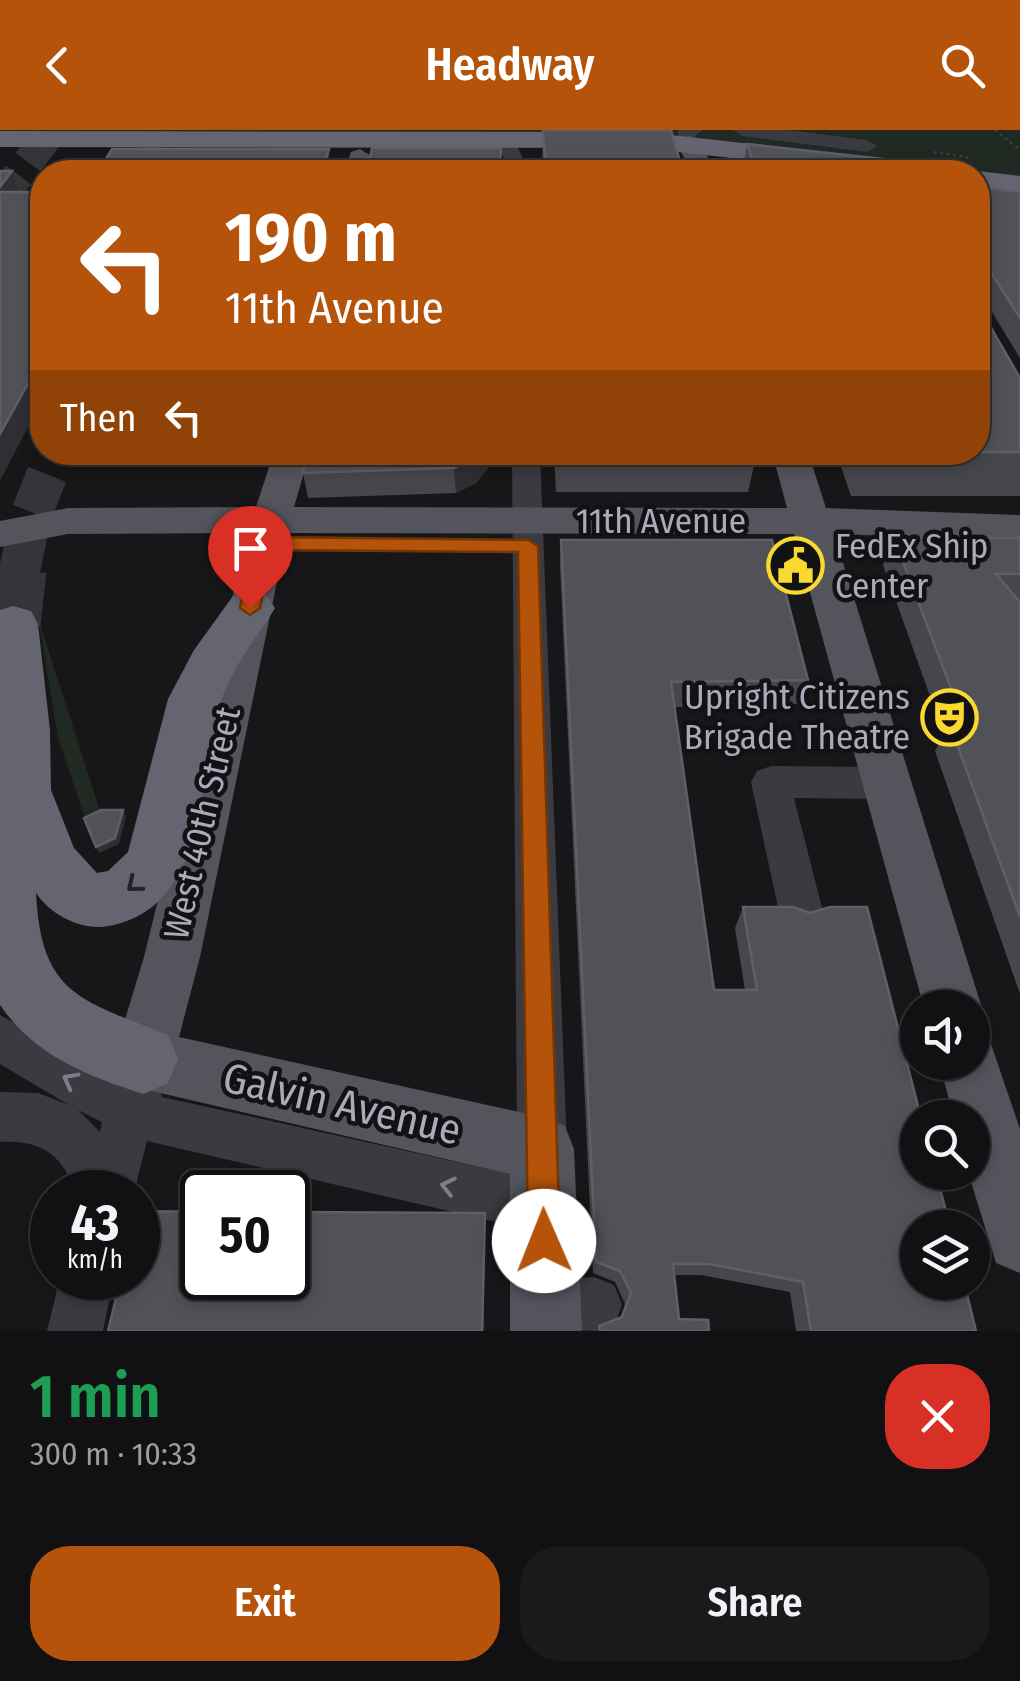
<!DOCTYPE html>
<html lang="en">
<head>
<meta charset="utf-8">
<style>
  body { margin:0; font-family:"Fira Sans Condensed",sans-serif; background:#1a1a1c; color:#f1f3f6; height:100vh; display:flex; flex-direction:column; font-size:38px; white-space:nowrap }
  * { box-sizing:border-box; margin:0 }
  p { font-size:32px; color:#9c9da0 }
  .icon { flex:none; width:55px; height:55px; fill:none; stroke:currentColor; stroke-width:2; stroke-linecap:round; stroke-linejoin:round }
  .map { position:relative; height:1201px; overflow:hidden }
  .drawer { display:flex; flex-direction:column; background:#111113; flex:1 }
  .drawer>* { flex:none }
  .hud { position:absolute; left:30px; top:30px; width:960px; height:305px; border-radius:40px; box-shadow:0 5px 15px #0003,0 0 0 2px #303133; background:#b45309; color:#fff; overflow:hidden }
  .controls { position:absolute; left:900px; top:860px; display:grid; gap:20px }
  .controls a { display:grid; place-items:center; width:90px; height:90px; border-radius:50%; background:#111113; box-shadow:0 5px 15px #0003,0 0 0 2px #303133; font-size:50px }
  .speed { position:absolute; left:30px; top:1040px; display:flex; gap:20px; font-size:50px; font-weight:700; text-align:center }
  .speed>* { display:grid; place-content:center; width:130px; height:130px; border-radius:50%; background:#111113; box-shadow:0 5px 15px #0003,0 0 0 2px #303133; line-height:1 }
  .speed small { font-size:25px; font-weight:400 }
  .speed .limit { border:5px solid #111; border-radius:15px; background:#fff; color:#111 }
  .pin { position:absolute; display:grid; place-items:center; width:85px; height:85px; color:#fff; margin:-102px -42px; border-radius:50% 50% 50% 0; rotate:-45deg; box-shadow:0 0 10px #0007 }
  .pin .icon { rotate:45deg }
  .me { position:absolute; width:110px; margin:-55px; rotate:359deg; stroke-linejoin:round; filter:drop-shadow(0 0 8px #0008) }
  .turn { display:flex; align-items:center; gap:35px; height:210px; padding:0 30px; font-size:45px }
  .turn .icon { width:130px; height:130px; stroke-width:2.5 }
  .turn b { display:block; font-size:70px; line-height:85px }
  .then { display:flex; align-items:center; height:95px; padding:0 30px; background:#0003; gap:20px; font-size:38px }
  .round { display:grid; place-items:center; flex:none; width:105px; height:105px; border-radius:40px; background:#1a1a1c }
  .headline { display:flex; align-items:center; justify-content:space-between; height:170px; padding:0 30px }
  h1 { font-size:60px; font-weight:600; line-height:75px; color:#1e9e55 }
  .button { display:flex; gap:20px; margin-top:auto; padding:20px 30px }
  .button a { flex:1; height:115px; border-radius:40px; background:#b45309; color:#fff; font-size:40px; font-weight:600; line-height:115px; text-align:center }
  .button a+a { background:#1a1a1c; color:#f1f3f6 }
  header { display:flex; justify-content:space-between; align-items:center; height:130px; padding:0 30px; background:#b45309; color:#fff; font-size:45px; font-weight:600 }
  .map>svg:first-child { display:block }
  .green { fill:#212923 }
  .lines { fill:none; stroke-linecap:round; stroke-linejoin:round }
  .highway-tunnel-far2 { stroke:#343539; stroke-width:31; stroke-dasharray:31 16; stroke-linecap:butt }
  .highway-tunnel-far1 { stroke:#343539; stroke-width:41; stroke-dasharray:41 21; stroke-linecap:butt }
  .highway-tunnel { stroke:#343539; stroke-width:55; stroke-dasharray:55 28; stroke-linecap:butt }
  .path { stroke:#3e3f45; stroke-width:2.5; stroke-dasharray:2.5 4; stroke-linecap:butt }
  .minor { fill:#3a3a40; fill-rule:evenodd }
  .major { fill:#54545d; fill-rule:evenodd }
  .highway { fill:#646570; fill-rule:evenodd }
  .wall { fill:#46474c }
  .shaded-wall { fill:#2f2f33 }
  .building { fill:#515158; stroke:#5f5f67; stroke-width:2.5 }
  .oneway { stroke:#222326 }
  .oneway2 { stroke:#7d7e89 }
  .route { fill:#b45309; stroke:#753606; stroke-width:2.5 }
  .labels { text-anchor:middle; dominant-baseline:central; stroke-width:9; stroke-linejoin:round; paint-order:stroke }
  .street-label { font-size:35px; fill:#a9abba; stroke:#121214 }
  .poi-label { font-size:35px; fill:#a9abba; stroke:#121214; text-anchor:start }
  .near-street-label { font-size:42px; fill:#a9abba; stroke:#121214 }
</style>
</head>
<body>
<header><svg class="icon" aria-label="back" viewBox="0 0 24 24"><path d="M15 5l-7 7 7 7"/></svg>Headway<svg class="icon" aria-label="search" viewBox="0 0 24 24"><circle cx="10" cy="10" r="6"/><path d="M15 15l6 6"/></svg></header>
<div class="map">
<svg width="1020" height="1201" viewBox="0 0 1020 1201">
  <rect width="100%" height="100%" fill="#171719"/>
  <g class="green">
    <path d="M0,0h1020v47l-291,-36 -729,-6z"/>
    <path d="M38,488l64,199 -15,7 -29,-86z"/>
  </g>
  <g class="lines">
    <g class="highway-tunnel-far2">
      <path d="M142,42l24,-42"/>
      <path d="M0,70l52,-70"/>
    </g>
    <path class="highway-tunnel-far1" d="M19,443l12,-58 25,-63"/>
    <path class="highway-tunnel" d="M13,494l6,-54"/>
    <g class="path">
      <path d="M995,0l25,20"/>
      <path d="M934,22l39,6"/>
    </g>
    <g class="minor">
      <path d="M678,0h24l-7,6v11l-7,2 -10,-6z"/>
      <path d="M733,0h54l80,10 10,6 -10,6 -125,-16z"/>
      <path d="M478,5h14l25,11 13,26h-20l-8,-18 -24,-11z"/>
      <path d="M512,322h28l27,697 -7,18 -18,7 -18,-7 -7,-18z"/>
      <path d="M264,404l11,3 5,7 -5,7 -47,11 -11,-4 -5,-7 5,-7z"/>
      <path d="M771,636l116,1 14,5 6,11 -6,11 -14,5 -93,-1 29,114 -7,14 -15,5 -15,-5 -7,-14 -28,-130 6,-11z"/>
      <path d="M0,885l116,63 4,-9 17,-7 17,7 8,28 381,84 18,8 8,18 -8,18 -18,8 -396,-92 -13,51h-58c-14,-38 -36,-53 -76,-50v-50l38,1 31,12 -69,-41zM78,980l24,12 -2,10z"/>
      <path d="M594,1147l20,8 8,20 -8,20 -16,6 -72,-2 -8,-20 8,-20 20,-8z"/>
      <path d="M60,1148h54l-11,53h-56z"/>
    </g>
    <g class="major">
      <path d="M688,6l9,2 19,34h-24l-16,-29z"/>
      <path d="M360,19l13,8 -5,15h-24l7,-20z"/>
      <path d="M274,322h36l-16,55 493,1 -15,-56h36l18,56 194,7v26l-186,-7 148,474 -10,20v-20h-48l-130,-474 -507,-1 -87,424 -21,80 363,80 23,9 9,23 8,182h-72v-157l-367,-85 -21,-9 -9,-21 31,-102 104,-424 -180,1 -68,13v-26l68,-13 188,-1z"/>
      <path d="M972,904l18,7 30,88v144l-24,-10 -28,-91h4v-54h-18l-15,-56h33z"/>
    </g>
    <g class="highway">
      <path d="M0,1l643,1 283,31 15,9h-88l-210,-24 -643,-1z"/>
      <path d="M978,41l42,5v18l-42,-5v-17h-6z"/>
      <path d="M250,461l17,5 8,12c-18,30 -43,59 -54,93 -24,77 -11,206 -112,225 -28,5 -58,-11 -73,-33 5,104 47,107 132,142l10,24 -10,24 -25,11c-57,-19 -108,-38 -143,-89v-395l13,-4 18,5 7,13 12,106 1,60 23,58 23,25 11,-2 20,-19 40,-153 26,-49 39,-54z"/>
    </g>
  </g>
  <g class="wall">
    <path d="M543,0l140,42h-141z"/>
    <path d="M747,14l152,28h-157z"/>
    <path d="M12,41l8,21h22v212h-2l-40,76z"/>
    <path d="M978,57l42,5v166l-42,-69z"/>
    <path d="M978,175l42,73v118h-169l-15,-44h142z"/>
    <path d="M307,322h182l-1,16 -12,15 -20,10 -148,5 -5,-25z"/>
    <path d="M554,322h203l-9,40h-192z"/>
    <path d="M894,408h126v456l-85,-243 9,-16 -61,-170z"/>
    <path d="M561,410l247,140 -8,24 -125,3 39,283h31l-10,-62 8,-21 233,424h-180l-6,-39 -89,-17h-27l5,44 30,12h-112l2,-5 21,-8 5,-14 -10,-22 -22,-9 -33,-708z"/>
  </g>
  <g class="shaded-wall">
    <path d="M329,19l2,23h-9z"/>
    <path d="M12,41l8,22 -20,9v-15z"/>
    <path d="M30,250l10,24 -40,76v-46z"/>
    <path d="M480,322h9l-1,16 -12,15 -20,10 -2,-25z"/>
    <path d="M123,680l3,6 -7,28 -20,9 -3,-6z"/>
    <path d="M485,1083l-1,118h-2z"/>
  </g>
  <g class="building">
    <path d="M543,0h128l12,42h-137z"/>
    <path d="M747,14l145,16 7,12h-142z"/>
    <path d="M372,18h129l-1,24h-133z"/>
    <path d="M112,19h217l-7,23h-224z"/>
    <path d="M0,41h12l-12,16z"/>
    <path d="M978,57l42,5v126l-42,-66z"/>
    <path d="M0,62h42v188h-12l-30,54z"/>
    <path d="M978,175l42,73v74h-42z"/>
    <path d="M307,322h173l-5,6 -21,10 -151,5z"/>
    <path d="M894,408h126v36h-24l24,28v315l-70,-192h15z"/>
    <path d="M561,410h211l36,140 -137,2 43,308h43l-14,-83h50l17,6 20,-6h37l54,211h-3v54h18l14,56h-32v54h46l12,49h-165l-8,-49 -93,-18h-37l6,55 29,1 1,11h-109l-1,-5 23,-9 9,-24 -11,-22 -24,-9z"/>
    <path d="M101,680h22l-8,28 -19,9 -12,-29z"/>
    <path d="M229,1051l31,5 -2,6h-32z"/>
    <path d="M138,1081l64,1v66h86v-66l197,1 -3,118h-374l13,-53h17z"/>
  </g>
  <defs><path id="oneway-chevron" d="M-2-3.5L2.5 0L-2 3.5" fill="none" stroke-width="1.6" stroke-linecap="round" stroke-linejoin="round" transform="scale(2.5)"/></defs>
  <use class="oneway" href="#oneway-chevron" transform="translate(134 755) rotate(141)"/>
  <g class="oneway2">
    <use href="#oneway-chevron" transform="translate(70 950) rotate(-152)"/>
    <use href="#oneway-chevron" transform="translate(448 1056) rotate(-167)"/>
  </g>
  <path class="route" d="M264,407l264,3 10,6 22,695 -4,12 -12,4 -11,-4 -5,-12 -10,-689 -246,-2 -12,58 -10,7 -10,-7 14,-64z"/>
  <defs>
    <symbol id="civic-ring" viewBox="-11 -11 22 22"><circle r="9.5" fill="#121214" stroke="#f9d92f" stroke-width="1.5"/><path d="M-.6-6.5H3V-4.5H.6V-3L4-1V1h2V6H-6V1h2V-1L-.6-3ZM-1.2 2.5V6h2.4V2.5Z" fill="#f9d92f"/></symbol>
    <symbol id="theatre-ring" viewBox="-11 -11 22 22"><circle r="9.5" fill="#121214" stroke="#f9d92f" stroke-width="1.5"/><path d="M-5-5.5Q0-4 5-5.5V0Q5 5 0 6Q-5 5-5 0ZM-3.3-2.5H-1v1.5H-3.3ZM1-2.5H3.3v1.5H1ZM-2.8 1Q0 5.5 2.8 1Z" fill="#f9d92f"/></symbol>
  </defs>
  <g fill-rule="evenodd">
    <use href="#civic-ring" x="764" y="404" width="63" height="63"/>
    <use href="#theatre-ring" x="918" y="556" width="63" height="63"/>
  </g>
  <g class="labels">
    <g class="street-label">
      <text x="661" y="391">11th Avenue</text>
      <text transform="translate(202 693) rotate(-77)">West 40th Street</text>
    </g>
    <g class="poi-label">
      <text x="835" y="416">FedEx Ship<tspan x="835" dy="40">Center</tspan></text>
      <text x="910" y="567" text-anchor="end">Upright Citizens<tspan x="910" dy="40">Brigade Theatre</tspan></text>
    </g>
    <g class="near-street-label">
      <text transform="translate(342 974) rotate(13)">Galvin Avenue</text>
    </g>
  </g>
</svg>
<div class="controls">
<a><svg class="icon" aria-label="sound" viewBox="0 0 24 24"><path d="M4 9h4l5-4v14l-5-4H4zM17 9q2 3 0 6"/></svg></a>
<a><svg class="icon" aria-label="search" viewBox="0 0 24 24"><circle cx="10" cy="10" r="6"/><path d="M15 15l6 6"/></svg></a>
<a><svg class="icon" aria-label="layers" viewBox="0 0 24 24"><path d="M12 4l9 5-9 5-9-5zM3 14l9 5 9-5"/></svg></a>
</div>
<div class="speed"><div>43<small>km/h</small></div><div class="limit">50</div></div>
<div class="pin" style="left:250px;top:478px;background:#d93025"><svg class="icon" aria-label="arrive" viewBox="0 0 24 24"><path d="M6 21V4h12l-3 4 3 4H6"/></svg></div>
<svg class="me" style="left:544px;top:1111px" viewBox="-20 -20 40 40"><circle r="19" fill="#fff"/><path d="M0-13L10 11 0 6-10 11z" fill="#b45309"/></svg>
<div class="hud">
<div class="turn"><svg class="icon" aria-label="left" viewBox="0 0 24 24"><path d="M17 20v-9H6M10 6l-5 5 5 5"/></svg><div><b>190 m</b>11th Avenue</div></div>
<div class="then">Then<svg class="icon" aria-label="left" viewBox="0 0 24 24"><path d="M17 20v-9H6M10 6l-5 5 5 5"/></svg></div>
</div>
</div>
<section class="drawer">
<div class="headline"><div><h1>1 min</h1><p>300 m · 10:33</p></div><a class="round" style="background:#d93025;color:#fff"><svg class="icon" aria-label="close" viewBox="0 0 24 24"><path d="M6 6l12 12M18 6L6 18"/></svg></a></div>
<div class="button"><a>Exit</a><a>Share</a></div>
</section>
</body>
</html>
